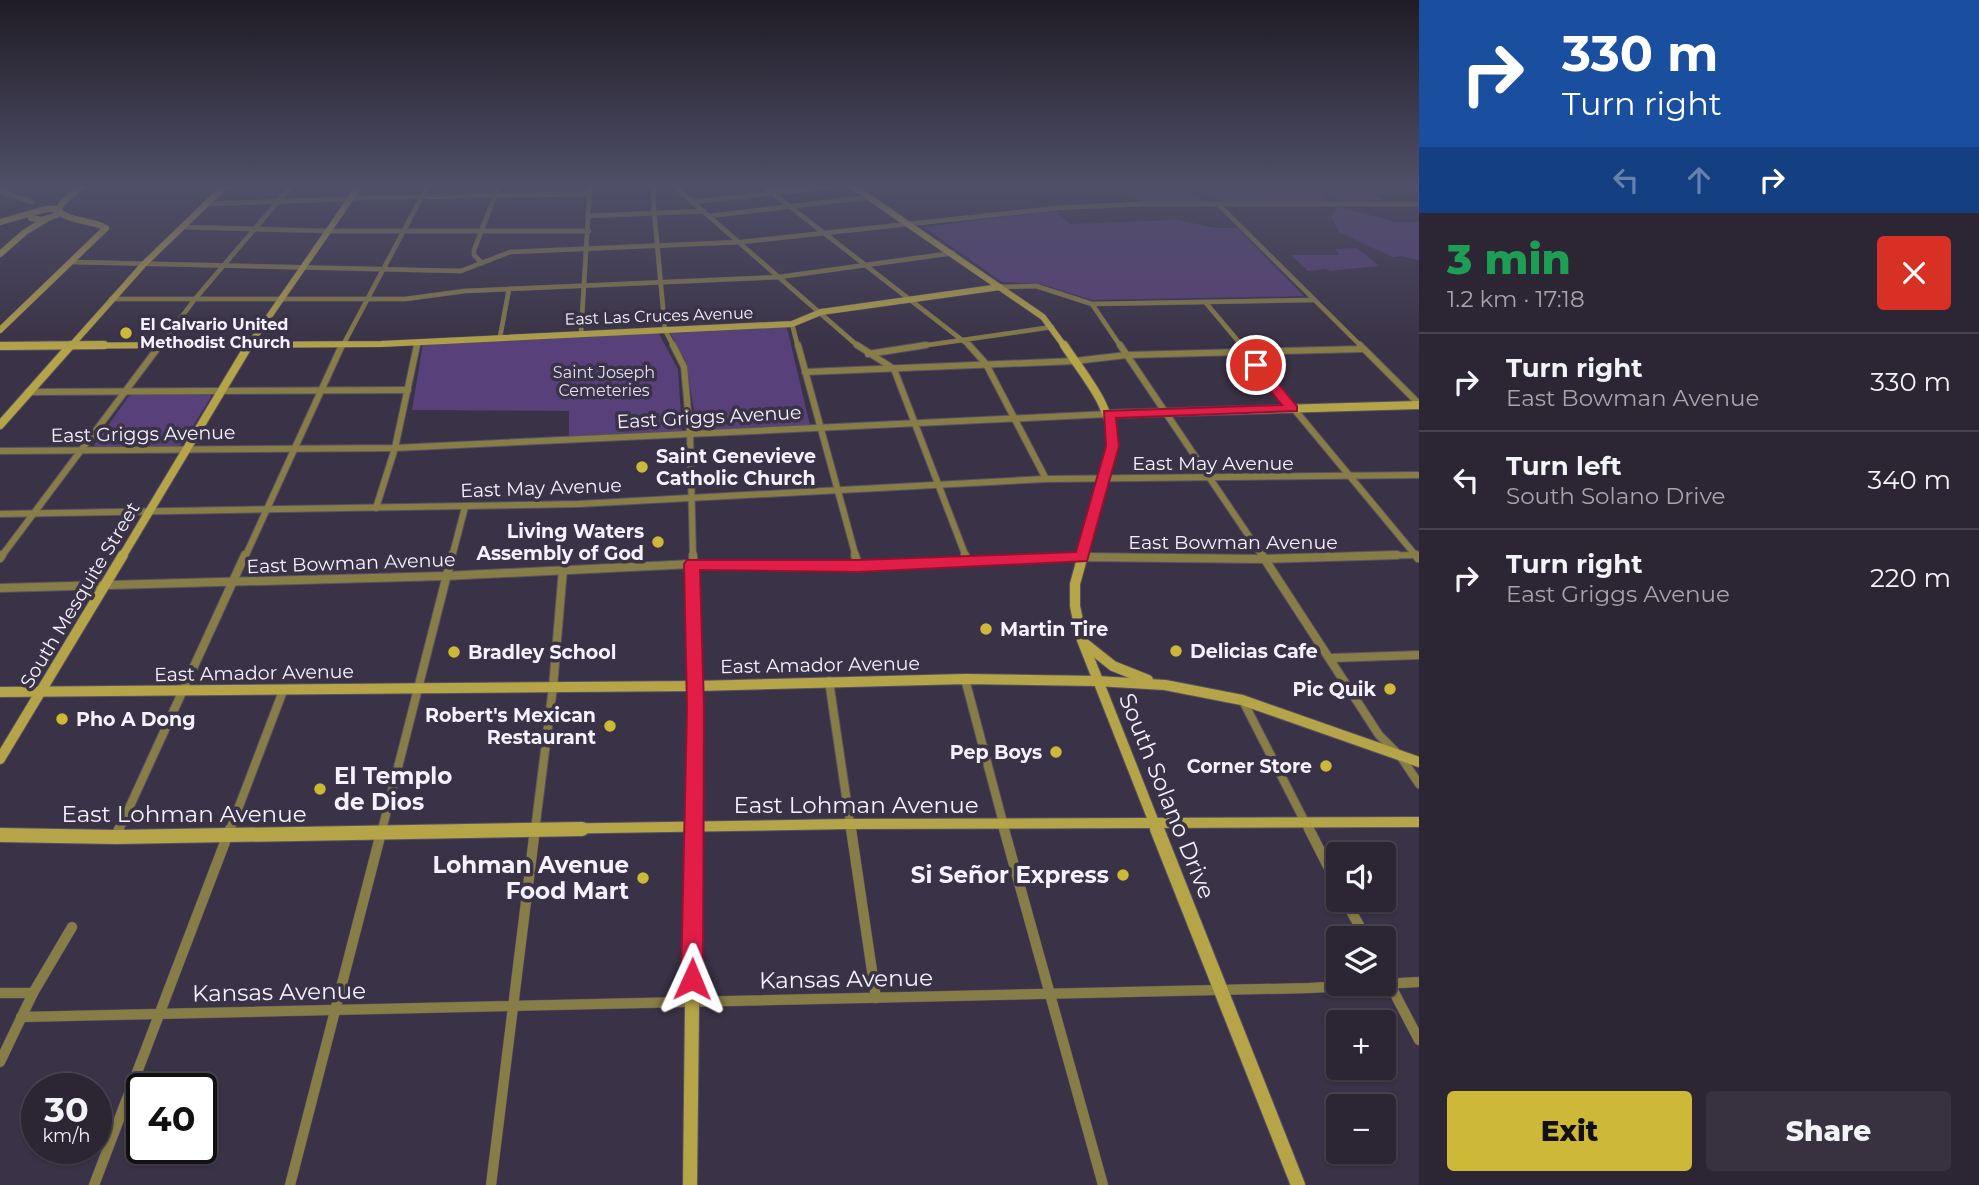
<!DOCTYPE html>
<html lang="en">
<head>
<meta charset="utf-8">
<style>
  body { margin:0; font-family:Montserrat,sans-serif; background:#383240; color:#f1f3f6; height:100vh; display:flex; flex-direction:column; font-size:26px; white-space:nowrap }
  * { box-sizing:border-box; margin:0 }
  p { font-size:23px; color:#a6a5ac }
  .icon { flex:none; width:38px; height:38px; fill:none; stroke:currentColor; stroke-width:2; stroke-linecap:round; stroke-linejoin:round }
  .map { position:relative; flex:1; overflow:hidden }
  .panel { display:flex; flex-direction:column; background:#2c2634; width:560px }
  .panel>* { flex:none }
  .guide { background:#1a4fa0; color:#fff; overflow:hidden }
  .fabs { position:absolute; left:1326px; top:842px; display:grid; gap:14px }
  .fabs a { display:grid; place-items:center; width:70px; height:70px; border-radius:7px; background:#2c2634; box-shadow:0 2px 5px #0004,0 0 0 2px #48434f; font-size:35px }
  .speed { position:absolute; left:21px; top:1073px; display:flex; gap:14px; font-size:35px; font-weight:700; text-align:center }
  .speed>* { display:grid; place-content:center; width:91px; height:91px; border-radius:50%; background:#2c2634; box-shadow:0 2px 5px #0004,0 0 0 2px #48434f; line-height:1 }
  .speed small { font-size:18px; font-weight:400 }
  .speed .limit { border:4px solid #111; border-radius:10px; background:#fff; color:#111 }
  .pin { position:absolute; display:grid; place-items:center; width:60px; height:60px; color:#fff; margin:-30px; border:4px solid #fff; border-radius:50%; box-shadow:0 2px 7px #0007 }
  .me { position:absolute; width:77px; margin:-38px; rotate:1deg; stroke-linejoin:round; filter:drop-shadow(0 0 5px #0008) }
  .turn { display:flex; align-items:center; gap:24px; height:147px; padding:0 28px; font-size:32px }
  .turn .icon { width:91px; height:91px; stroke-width:2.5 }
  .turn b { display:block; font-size:49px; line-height:60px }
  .lanes { display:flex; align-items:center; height:66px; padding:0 28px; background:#0003; justify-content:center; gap:35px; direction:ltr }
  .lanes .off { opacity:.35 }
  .round { display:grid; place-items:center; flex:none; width:74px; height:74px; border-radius:7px; background:#383240 }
  .overview { display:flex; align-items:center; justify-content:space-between; height:119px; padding:0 28px }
  h1 { font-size:42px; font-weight:800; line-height:52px; color:#1e9e55 }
  .cta { display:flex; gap:14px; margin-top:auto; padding:14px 28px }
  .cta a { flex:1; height:80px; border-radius:7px; background:#ceb837; color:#111; font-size:28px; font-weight:800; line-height:80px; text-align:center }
  .cta a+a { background:#383240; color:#f1f3f6 }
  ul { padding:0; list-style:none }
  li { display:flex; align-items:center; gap:21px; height:98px; padding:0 28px; border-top:2px solid #48434f }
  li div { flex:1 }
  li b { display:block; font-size:26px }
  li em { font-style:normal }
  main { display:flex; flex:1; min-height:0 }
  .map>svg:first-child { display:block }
  .green { fill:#58407a }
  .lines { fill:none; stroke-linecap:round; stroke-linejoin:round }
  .street-far3-casing { stroke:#585163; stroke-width:5 }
  .street-far2-casing { stroke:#585163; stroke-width:8 }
  .street-far1-casing { stroke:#585163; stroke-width:10 }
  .street-casing { stroke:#585163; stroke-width:11 }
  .secondary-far3-casing { stroke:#585163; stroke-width:7 }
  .secondary-far2-casing { stroke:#585163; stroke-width:10 }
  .secondary-far1-casing { stroke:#585163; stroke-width:12 }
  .secondary-casing { stroke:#585163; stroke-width:16 }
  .street-far3 { stroke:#877d46; stroke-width:4.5 }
  .street-far2 { stroke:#877d46; stroke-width:6 }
  .street-far1 { stroke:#877d46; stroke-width:8 }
  .street { stroke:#877d46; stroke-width:10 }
  .secondary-far3 { stroke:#b5a448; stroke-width:6 }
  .secondary-far2 { stroke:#b5a448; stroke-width:8 }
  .secondary-far1 { stroke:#b5a448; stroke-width:10 }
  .secondary { stroke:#b5a448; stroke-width:14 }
  .route { fill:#e11d48; stroke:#92132f; stroke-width:2 }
  .poi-dot { fill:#ceb837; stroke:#3a3246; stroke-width:2.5 }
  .labels { text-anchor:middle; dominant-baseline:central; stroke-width:7; stroke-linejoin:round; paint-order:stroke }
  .far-street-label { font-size:16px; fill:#f6f1fe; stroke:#3a3246 }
  .far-poi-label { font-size:16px; font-weight:bold; fill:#f6f1fe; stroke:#3a3246; text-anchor:start }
  .far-park-label { font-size:16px; fill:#e4ddf0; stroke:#3a3246 }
  .street-label { font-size:19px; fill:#f6f1fe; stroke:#3a3246 }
  .poi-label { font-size:19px; font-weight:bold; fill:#f6f1fe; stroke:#3a3246; text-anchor:start }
  .near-poi-label { font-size:23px; font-weight:bold; fill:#f6f1fe; stroke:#3a3246; text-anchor:end }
  .near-street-label { font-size:23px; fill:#f6f1fe; stroke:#3a3246 }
</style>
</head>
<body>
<main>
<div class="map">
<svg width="1419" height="1185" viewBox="0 0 1419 1185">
  <rect width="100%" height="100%" fill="#3a3246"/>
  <g class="green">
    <path d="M1125,185h55l24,16 -61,1 -19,-12z"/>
    <path d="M1198,185h106l23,13 -2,3h-103z"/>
    <path d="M1314,185h105v4l-46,5 10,6 -41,1z"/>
    <path d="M1337,206l58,16h24v38l-18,-4 -9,1 -53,-25 -8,-16z"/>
    <path d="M1054,211l16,13 107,-4 39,8h21l67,68 -212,4 -51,-16 -39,-2 -78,-55z"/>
    <path d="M1357,248l22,18 -49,5 -4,-2 -18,2 -17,-16h48l-4,-6z"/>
    <path d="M783,327l4,1 23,97 -113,5 -11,-69 -16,-28z"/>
    <path d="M656,333l3,1 19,35 4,62 -113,5v-25l-157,-1 11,-67z"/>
    <path d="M133,395h77l1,2 -29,47 -5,2 -84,1 35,-50z"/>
  </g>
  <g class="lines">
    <defs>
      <g id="street-far3">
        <path d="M655,185l-2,14 12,131 9,17"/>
        <path d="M673,185l186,162"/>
        <path d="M762,185l209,162"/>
        <path d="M0,191l32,11"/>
        <path d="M351,198l238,-4"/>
        <path d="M693,202l152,-17"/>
        <path d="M205,204l145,-5"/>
        <path d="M1218,204l144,143"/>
        <path d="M589,216l115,-5"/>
        <path d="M709,216l161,-19"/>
        <path d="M181,227l145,4h263"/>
        <path d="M71,262l390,9 49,-19 231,-10 317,-34 82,-4h279"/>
        <path d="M482,263l-8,-8v-5l25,-65"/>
        <path d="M1000,287l36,-1 56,18 221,-4"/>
        <path d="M111,299h294l60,-8 314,-14 174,-24"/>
        <path d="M1206,303l37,44"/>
        <path d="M1092,304l29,43"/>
        <path d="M792,324l6,23"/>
        <path d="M581,333l9,-148"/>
        <path d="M500,337l9,-48"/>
        <path d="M159,347l36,-48 97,-114"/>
        <path d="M342,347l86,-162"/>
        <path d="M417,347l1,-5"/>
        <path d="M914,347l138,-20"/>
      </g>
      <g id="street-far2">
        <path d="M673,345l11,22 6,66 3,124"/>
        <path d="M798,345l58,212"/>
        <path d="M857,345l37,24 72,188"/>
        <path d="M969,345l17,19 60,115"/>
        <path d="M1120,345l143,212"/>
        <path d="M1241,345l176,212"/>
        <path d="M1360,345l59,59"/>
        <path d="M868,354l58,-9"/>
        <path d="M805,372l270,-11 52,-6 235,-6"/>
        <path d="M28,392l380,-2"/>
        <path d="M0,451l395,-3 714,-34"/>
        <path d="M376,508l19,-60 22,-103"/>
        <path d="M0,514l578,-10 468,-25 373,-4"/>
        <path d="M1,557l159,-212"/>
        <path d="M245,557l97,-212"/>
        <path d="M452,557l13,-50"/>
        <path d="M1076,557h28"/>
        <path d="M1330,557l86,-2"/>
      </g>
      <g id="street-far1">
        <path d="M693,555l3,131"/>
        <path d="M855,555l3,11"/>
        <path d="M965,555l2,5"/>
        <path d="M1262,555l117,180 22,22 18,27"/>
        <path d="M1416,555l2,3"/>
        <path d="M0,558l2,-3"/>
        <path d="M0,588l445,-12 247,-12 166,2 224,-9 181,2 134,-4"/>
        <path d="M1331,658l88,-3"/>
        <path d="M965,679l40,151"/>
        <path d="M829,681l22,149"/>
        <path d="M1243,701l66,129"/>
        <path d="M119,830l126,-275"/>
        <path d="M230,830l53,-139"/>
        <path d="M382,830l70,-275"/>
        <path d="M535,830l18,-143 10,-118"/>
      </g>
      <g id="street">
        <path d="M851,829l25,169"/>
        <path d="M1004,829l99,356"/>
        <path d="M1309,829l30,59"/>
        <path d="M116,836l3,-7"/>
        <path d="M1345,900l21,38"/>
        <path d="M1384,973l35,67"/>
        <path d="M0,993h33"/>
        <path d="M21,1017l1288,-29 110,-6"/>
        <path d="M0,1062l33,-69 39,-66"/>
        <path d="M94,1185l136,-356"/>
        <path d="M290,1185l92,-356"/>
        <path d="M491,1185l44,-356"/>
      </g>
      <g id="secondary-far3">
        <path d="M851,185l192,132 22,30"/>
        <path d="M31,218l10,2 16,-5 5,-12 21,-18"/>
        <path d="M0,222l46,-13h11"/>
        <path d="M0,254l25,-22 20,-12"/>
        <path d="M0,330l106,-102c-14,-8 -35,-6 -46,-16"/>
        <path d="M0,346l381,-2 411,-20 29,-12 179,-25"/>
        <path d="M70,347l74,-83 82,-79"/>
        <path d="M248,347l112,-162"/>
      </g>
      <g id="secondary-far2">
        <path d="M1064,345c20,31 50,63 48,101l-30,111"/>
        <path d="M0,346l104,-1"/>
        <path d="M1109,414l310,-9"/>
        <path d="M0,425l71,-80"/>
        <path d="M122,557l127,-212"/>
      </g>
      <g id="secondary-far1">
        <path d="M1083,555l-8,29v22l7,34 75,190"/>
        <path d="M1084,643l29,23 35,14"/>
        <path d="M0,692l696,-6 269,-7 131,2 69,4 77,15 177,62"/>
        <path d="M0,759l123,-204"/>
        <path d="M484,830l364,-6 571,-2"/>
        <path d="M694,830l2,-144"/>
      </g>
      <g id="secondary">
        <path d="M1157,829l141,356"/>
        <path d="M0,835l116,2 466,-8"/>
        <path d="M690,1185l4,-356"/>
      </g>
    </defs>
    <use href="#street-far3" class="street-far3-casing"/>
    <use href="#street-far2" class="street-far2-casing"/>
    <use href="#street-far1" class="street-far1-casing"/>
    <use href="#street" class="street-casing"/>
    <use href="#secondary-far3" class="secondary-far3-casing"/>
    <use href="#secondary-far2" class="secondary-far2-casing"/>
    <use href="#secondary-far1" class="secondary-far1-casing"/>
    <use href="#secondary" class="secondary-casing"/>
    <use href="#street-far3" class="street-far3"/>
    <use href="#street-far2" class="street-far2"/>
    <use href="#street-far1" class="street-far1"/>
    <use href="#street" class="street"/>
    <use href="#secondary-far3" class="secondary-far3"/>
    <use href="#secondary-far2" class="secondary-far2"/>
    <use href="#secondary-far1" class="secondary-far1"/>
    <use href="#secondary" class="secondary"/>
  </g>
  <linearGradient id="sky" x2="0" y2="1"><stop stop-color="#201c26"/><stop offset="0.53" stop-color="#4f4f68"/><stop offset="1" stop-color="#4f4f68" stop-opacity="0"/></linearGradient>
  <rect width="1419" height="351" fill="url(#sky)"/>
  <path class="route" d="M1256,361l4,1 37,44v5l-181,7 3,28 -32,115 -229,11 -158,-2 4,138 -1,271 -3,8 -8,3 -8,-3 -3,-8 6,-271 -3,-144 3,-4h171l218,-8 30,-106 -2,-35 178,-6 -32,-40z"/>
  <g class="poi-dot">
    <circle cx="126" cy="333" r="7"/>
    <circle cx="642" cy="467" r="7"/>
    <circle cx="658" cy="542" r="7"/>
    <circle cx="986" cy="629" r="7"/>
    <circle cx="1176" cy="651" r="7"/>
    <circle cx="454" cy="652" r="7"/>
    <circle cx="1390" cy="689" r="7"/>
    <circle cx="62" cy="719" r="7"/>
    <circle cx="610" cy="726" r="7"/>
    <circle cx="1056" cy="752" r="7"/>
    <circle cx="1326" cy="766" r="7"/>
    <circle cx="320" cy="789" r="7"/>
    <circle cx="1123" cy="875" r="7"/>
    <circle cx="643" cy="878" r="7"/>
  </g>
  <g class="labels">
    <g class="far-street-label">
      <text transform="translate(659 316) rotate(-2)">East Las Cruces Avenue</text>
    </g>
    <g class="far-poi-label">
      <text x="140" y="324">El Calvario United<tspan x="140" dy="18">Methodist Church</tspan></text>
    </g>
    <g class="far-park-label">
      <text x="604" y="372">Saint Joseph<tspan x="604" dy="18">Cemeteries</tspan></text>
    </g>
    <g class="street-label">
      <text transform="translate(709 417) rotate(-3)">East Griggs Avenue</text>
      <text transform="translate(143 434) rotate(-1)">East Griggs Avenue</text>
      <text x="1213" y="463">East May Avenue</text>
      <text transform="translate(541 488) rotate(-2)">East May Avenue</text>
      <text x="1233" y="542">East Bowman Avenue</text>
      <text transform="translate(351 563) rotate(-2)">East Bowman Avenue</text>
      <text transform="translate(80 595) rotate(-59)">South Mesquite Street</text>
      <text transform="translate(820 665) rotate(-1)">East Amador Avenue</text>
      <text transform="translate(254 673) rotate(-1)">East Amador Avenue</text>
    </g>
    <g class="poi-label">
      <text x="656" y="456">Saint Genevieve<tspan x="656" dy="22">Catholic Church</tspan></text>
      <text x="644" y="531" text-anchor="end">Living Waters<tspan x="644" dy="22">Assembly of God</tspan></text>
      <text x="1000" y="629">Martin Tire</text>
      <text x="1190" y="651">Delicias Cafe</text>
      <text x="468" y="652">Bradley School</text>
      <text x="1376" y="689" text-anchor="end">Pic Quik</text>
      <text x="596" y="715" text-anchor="end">Robert's Mexican<tspan x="596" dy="22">Restaurant</tspan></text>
      <text x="76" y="719">Pho A Dong</text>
      <text x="1042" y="752" text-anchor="end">Pep Boys</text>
      <text x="1312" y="766" text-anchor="end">Corner Store</text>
    </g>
    <g class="near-poi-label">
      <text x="334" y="776" text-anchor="start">El Templo<tspan x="334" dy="26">de Dios</tspan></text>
      <text x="629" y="865">Lohman Avenue<tspan x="629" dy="26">Food Mart</tspan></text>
      <text x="1109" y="875">Si Señor Express</text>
    </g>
    <g class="near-street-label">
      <text transform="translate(1167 796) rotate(68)">South Solano Drive</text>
      <text x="856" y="805">East Lohman Avenue</text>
      <text x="184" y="814">East Lohman Avenue</text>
      <text transform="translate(846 979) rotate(-1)">Kansas Avenue</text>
      <text transform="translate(279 992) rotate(-1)">Kansas Avenue</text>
    </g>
  </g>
</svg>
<div class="fabs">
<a><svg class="icon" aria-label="sound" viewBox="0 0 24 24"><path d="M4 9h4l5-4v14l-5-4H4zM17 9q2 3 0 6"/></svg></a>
<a><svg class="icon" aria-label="layers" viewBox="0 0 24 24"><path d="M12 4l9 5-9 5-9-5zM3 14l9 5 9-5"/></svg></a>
<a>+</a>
<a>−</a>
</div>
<div class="speed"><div>30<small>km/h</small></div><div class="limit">40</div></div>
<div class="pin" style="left:1256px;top:365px;background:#d93025"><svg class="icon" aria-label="arrive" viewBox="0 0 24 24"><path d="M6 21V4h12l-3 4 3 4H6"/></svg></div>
<svg class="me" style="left:692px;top:979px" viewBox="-20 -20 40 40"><path d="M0-17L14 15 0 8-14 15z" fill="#e11d48" stroke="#fff" stroke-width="4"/></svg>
</div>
<section class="panel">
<div class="guide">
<div class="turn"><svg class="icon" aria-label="right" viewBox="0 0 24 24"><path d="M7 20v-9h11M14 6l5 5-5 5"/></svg><div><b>330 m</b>Turn right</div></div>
<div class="lanes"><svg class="icon off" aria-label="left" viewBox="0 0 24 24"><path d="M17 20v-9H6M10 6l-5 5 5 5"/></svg><svg class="icon off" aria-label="ahead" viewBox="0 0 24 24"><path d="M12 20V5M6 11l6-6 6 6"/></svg><svg class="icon" aria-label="right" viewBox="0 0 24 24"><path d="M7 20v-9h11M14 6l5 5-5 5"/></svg></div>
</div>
<div class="overview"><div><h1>3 min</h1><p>1.2 km · 17:18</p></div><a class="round" style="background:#d93025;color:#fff"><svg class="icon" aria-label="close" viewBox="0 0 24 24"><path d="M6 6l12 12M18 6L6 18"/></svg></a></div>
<ul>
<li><svg class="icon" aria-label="right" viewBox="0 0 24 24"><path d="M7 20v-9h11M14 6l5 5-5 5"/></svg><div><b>Turn right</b><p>East Bowman Avenue</p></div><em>330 m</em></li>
<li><svg class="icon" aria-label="left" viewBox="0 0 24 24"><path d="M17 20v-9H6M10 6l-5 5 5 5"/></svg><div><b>Turn left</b><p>South Solano Drive</p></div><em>340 m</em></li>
<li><svg class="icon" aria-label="right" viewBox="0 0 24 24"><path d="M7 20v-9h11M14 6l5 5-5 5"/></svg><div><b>Turn right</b><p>East Griggs Avenue</p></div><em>220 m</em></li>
</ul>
<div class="cta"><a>Exit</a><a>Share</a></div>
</section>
</main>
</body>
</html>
